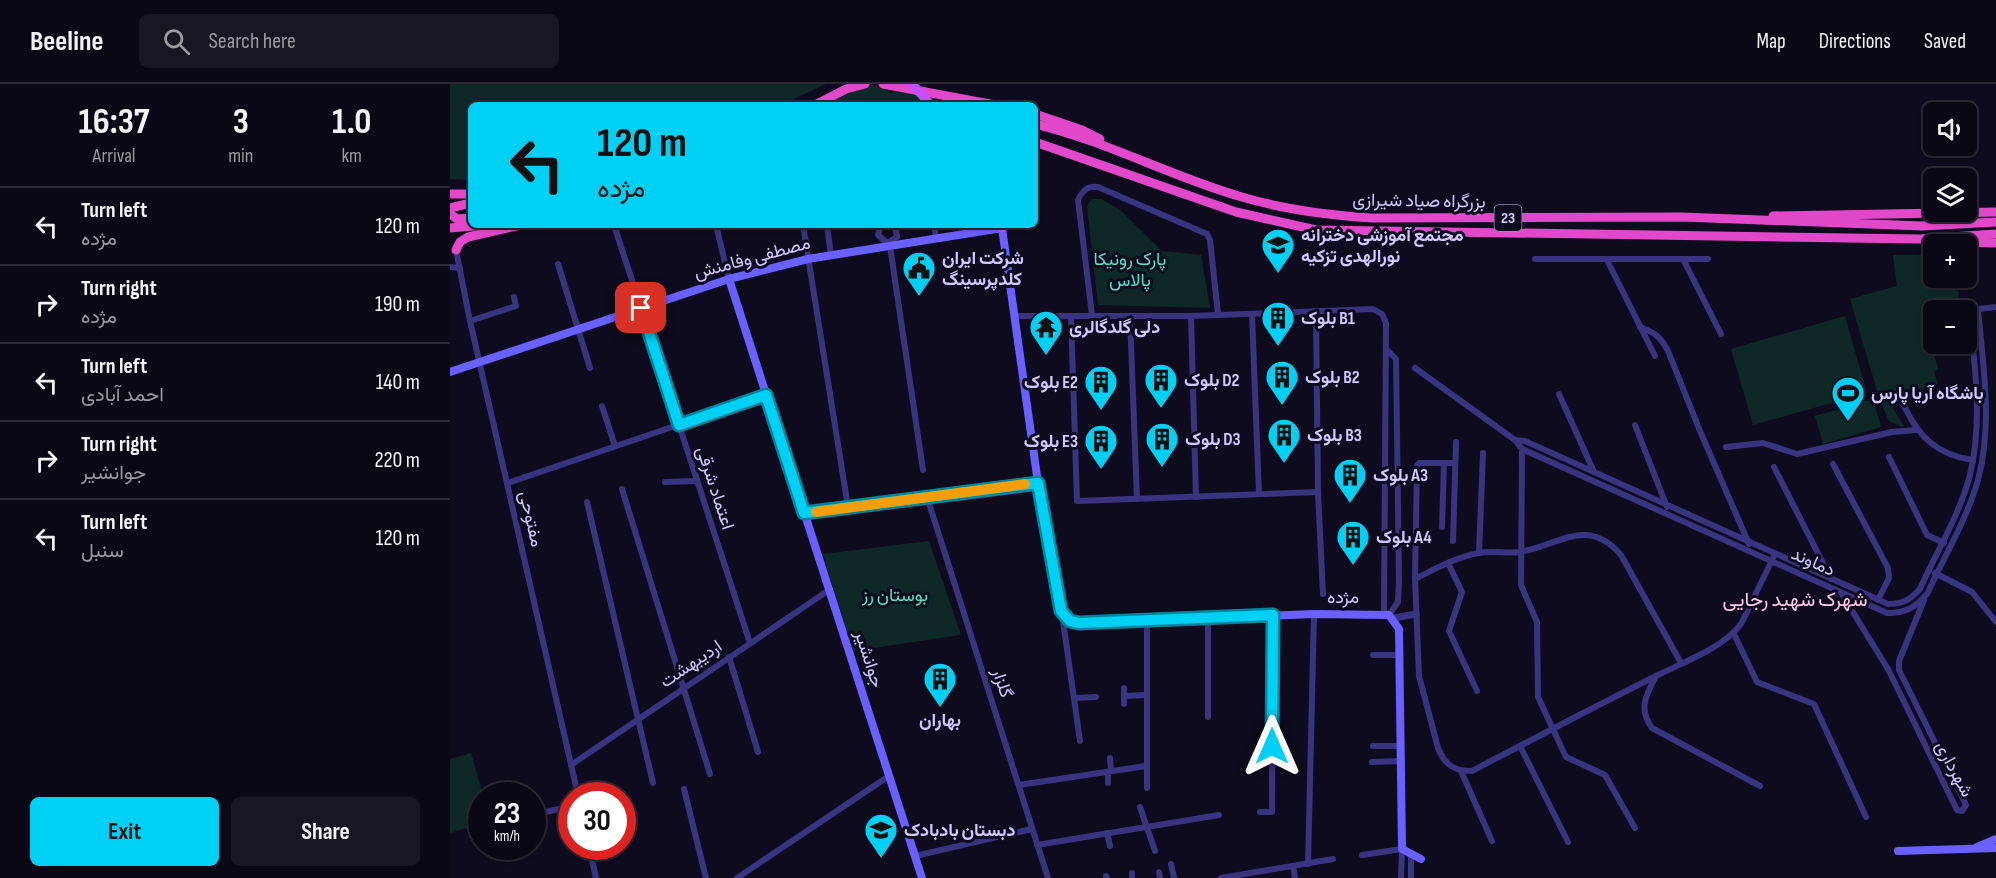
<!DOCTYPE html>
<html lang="en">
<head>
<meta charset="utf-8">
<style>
  body { margin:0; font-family:"Sofia Sans Condensed",Vazirmatn,sans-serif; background:#191623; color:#f1f3f6; height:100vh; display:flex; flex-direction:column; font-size:22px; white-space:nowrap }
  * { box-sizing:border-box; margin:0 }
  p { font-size:20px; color:#9a9aa1 }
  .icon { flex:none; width:33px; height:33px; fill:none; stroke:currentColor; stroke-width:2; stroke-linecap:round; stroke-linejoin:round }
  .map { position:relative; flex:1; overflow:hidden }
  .drawer { display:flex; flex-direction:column; background:#0b0816; width:450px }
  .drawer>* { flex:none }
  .guide { position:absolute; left:18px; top:18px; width:570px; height:126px; border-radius:9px; box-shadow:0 2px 4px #0004,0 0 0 2px #2b2935; background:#00d0f3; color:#111; overflow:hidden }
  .buttons { position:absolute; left:1473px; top:18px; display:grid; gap:12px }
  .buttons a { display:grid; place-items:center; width:54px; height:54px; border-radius:9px; background:#0b0816; box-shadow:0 2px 4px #0004,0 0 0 2px #2b2935; font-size:30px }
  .speed { position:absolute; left:18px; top:698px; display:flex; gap:12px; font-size:30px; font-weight:700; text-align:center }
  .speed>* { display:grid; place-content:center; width:78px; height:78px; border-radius:50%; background:#0b0816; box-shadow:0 2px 4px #0004,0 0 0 2px #2b2935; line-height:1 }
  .speed small { font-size:15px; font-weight:400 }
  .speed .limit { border:9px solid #d22; background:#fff; color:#111 }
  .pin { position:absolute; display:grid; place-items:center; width:51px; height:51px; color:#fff; margin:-26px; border-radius:12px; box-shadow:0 3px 9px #0006 }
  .me { position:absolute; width:66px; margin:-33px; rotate:0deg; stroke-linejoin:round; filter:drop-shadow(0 0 4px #0008) }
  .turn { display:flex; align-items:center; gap:21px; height:126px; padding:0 30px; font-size:27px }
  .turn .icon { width:78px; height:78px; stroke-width:2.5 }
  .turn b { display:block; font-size:42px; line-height:51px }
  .eta { display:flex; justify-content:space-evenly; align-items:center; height:102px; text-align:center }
  .eta b { font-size:36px; font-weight:700; line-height:42px }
  .cta { display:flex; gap:12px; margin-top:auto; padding:12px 30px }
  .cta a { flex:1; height:69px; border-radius:9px; background:#00d0f3; color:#111; font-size:24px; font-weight:700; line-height:69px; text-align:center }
  .cta a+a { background:#191623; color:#f1f3f6 }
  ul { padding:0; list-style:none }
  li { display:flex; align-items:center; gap:18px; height:78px; padding:0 30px; border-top:2px solid #2b2935 }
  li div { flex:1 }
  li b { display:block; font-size:22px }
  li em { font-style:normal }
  header { display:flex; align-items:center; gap:36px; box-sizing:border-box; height:84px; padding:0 30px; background:#0b0816; border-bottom:2px solid #2b2935 }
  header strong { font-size:28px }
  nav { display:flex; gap:33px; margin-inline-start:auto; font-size:21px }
  .search { width:420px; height:54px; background:#191623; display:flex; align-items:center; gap:15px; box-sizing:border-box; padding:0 21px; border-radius:9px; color:#9a9aa1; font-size:22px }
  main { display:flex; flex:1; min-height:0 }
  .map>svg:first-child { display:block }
  .green { fill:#0e2828 }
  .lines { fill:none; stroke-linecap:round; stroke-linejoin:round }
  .minor { stroke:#3a337f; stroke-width:6 }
  .tertiary { stroke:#3a337f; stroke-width:7 }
  .secondary { stroke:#6a5fff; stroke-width:8 }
  .primary { stroke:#c54fff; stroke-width:9 }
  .trunk { stroke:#e249ca; stroke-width:9 }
  .primary-bridge { stroke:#c54fff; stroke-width:9 }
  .route-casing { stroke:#00879e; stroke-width:15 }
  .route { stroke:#00d0f3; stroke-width:10 }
  .slow { stroke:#f59e0b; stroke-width:10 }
  .labels { text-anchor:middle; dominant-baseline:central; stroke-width:6; stroke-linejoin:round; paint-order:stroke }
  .shield { fill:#0f0b1e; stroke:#968fbc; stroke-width:1.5 }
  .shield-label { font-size:16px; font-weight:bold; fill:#d0c8ff }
  .street-label { font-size:18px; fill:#d0c8ff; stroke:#0f0b1e }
  .poi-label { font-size:18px; font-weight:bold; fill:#d0c8ff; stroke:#0f0b1e; text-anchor:start }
  .park-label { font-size:18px; fill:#4fe4c5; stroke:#0f0b1e }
  .neighbourhood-label { font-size:20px; fill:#ffcae9; stroke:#0f0b1e }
</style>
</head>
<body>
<header>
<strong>Beeline</strong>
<div class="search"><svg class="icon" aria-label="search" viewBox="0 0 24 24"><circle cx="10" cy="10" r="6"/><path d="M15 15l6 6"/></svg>Search here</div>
<nav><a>Map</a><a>Directions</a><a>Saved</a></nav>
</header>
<main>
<section class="drawer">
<div class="eta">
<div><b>16:37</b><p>Arrival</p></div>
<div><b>3</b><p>min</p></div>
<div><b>1.0</b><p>km</p></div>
</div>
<ul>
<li><svg class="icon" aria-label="left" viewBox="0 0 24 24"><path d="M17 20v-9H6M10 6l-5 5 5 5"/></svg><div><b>Turn left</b><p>مژده</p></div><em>120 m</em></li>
<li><svg class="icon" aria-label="right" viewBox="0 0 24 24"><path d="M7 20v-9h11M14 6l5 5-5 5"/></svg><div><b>Turn right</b><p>مژده</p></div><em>190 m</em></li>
<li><svg class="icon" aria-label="left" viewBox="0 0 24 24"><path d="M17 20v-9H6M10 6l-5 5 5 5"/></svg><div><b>Turn left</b><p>احمد آبادی</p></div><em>140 m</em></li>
<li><svg class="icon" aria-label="right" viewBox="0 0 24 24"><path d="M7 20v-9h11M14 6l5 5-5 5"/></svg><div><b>Turn right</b><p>جوانشیر</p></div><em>220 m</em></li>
<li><svg class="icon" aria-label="left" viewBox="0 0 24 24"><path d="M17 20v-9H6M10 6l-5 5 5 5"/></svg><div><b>Turn left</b><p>سنبل</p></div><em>120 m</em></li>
</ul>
<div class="cta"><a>Exit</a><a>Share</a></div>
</section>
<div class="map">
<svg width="1546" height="794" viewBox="0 0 1546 794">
  <rect width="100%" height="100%" fill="#0f0b1e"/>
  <g class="green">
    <path d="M0,0h376l-45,21h-310v75l-21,-1z"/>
    <path d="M419,1h6l16,8 22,-2 11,11 -101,3 22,-12z"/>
    <path d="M642,115h9l18,10 43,42 39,4 9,53 -112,-3 -11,-99z"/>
    <path d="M1443,171h40l1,23h23l3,32h-26l-1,12 -7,3 12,44 -4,2 4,13 -45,19 -1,4 12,19 -3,1 -12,-6 -9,-20 -30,-102 47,-13z"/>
    <path d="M1395,232l22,77 -114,32 -22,-76z"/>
    <path d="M1423,315l8,28 -58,17 -8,-28z"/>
    <path d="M479,457l32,94 -108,16 -30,-97z"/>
    <path d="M21,669l12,42 -2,29 -31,9v-74z"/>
  </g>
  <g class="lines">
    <g class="minor">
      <path d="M164,141l136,418"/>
      <path d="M266,141l13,54"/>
      <path d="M353,141l45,282"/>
      <path d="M377,141l4,31"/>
      <path d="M431,141l-3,10 9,8 10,-6 -2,-12"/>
      <path d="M484,141l2,13"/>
      <path d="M440,162l33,224"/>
      <path d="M6,166l14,71 108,474"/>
      <path d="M1085,175h173"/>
      <path d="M1233,175l38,75"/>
      <path d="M1157,176l48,96"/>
      <path d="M108,180l32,104"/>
      <path d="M0,183l10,1"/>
      <path d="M866,229l2,179 5,102"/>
      <path d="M802,230l7,180"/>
      <path d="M642,231l-14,-115c5,-10 9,-14 20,-13l109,47 3,6 8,74"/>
      <path d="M564,232h177l182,-7 9,5 4,9 -2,290"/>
      <path d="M621,232l6,185 241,-9"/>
      <path d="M741,232l5,181"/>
      <path d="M680,233l7,182"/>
      <path d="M20,237l46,-15 -2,-9"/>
      <path d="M1190,243c14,5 21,10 28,24l32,80 49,113"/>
      <path d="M936,265l10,10 3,221 -1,22 -9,13"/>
      <path d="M965,284l100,72 7,9 365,164c18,0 28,-5 40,-19 17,-37 40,-75 51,-114 15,-56 5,-114 0,-171"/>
      <path d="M1109,310l35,78"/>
      <path d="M152,322l13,40"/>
      <path d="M1454,322c15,31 33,49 69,54"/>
      <path d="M1185,341l32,82"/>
      <path d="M1065,356l10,1 363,163c15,0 22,-4 32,-15 16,-36 40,-75 50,-114 13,-55 5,-109 -1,-165l27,-3"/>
      <path d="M1276,363l37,-4 34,11 95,-22 24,-2"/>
      <path d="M1072,365l-1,136 16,37 1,75 28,60 39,18 30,53"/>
      <path d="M1439,373l38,78 17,8"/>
      <path d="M1383,380l55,104 1,10 -11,22"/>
      <path d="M1324,383l57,112"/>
      <path d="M215,398l32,-1"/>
      <path d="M58,399l258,-88"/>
      <path d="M172,405l88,285"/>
      <path d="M477,413l121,381"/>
      <path d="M137,418l66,281"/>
      <path d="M354,429l234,-30"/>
      <path d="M992,443l2,-64"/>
      <path d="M1003,457l3,-99"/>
      <path d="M1029,469l4,-100"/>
      <path d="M998,479l14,29 -13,39 28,60"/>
      <path d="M1485,489l37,19 24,30"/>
      <path d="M965,495l2,-113 2,-3h36"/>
      <path d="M1391,509l47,76 69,141 5,1 4,-6 -67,-135v-9l25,-61"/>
      <path d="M612,530l18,127"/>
      <path d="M697,535v169"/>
      <path d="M1284,550l23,48 57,22 52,113"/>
      <path d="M923,571h26"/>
      <path d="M279,573l29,95"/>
      <path d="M1231,579l-60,-108c-34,-39 -61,-10 -101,-3 -13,2 -28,-2 -41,1 -23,4 -44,16 -64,26l4,97 19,72c7,17 16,23 34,23 61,-32 122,-64 184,-95 27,-14 66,-27 85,-52l34,-70"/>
      <path d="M1206,592c-10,19 -18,33 -4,52l108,58"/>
      <path d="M674,612l22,-1"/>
      <path d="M625,614l21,-1"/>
      <path d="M674,620v-16"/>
      <path d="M758,633v-100"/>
      <path d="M923,662h28"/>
      <path d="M1070,662l48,96"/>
      <path d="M660,674l1,13"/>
      <path d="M922,678l29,-1"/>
      <path d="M121,681l258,-175"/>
      <path d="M1011,687l31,70"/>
      <path d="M658,688v11"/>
      <path d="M569,701l127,-19"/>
      <path d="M234,705l22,89"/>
      <path d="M690,723l15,44"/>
      <path d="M810,728h12l1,-197"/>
      <path d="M82,731l40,-9"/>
      <path d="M657,749l3,13"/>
      <path d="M587,761l182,-30"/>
      <path d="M139,762l7,32"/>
      <path d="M912,771l40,-6 -1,29"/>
      <path d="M465,772l117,-27"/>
      <path d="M721,780l3,14"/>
      <path d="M858,780l6,-250"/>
      <path d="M843,782l2,12"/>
      <path d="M709,788l1,6"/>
      <path d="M682,789v5"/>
      <path d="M656,792l1,2"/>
      <path d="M287,794l152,-102"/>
      <path d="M771,794l112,-19"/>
      <path d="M961,794v-25"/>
    </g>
    <path class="tertiary" d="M944,534l22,-4"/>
    <g class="secondary">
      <path d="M279,195l193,599"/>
      <path d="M0,288l279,-93 79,-20 194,-31 36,255 24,131 8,7 9,2 235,-9 75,1 10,14 3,220 19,10"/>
      <path d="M1527,763l19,-8"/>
      <path d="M1448,767l98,-3"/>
    </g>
    <path class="primary" d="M551,141l1,3"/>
    <g class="trunk">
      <path d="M433,0l112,21"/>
      <path d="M365,21l31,-16 19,-5"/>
      <path d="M585,30l47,16 18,9"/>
      <path d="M585,40c71,17 137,53 207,73 43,13 86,18 130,21l310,-1 240,9 74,-4"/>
      <path d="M585,58l201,70 80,18 604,9 76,-5"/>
      <path d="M0,110h21"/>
      <path d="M0,124l21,-5"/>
      <path d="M0,130l7,5 14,-1"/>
      <path d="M1323,132l223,-4"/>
      <path d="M0,144l35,-3"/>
      <path d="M1490,158l56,1"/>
      <path d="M6,166l4,-8 8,-5 53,-12"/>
    </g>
    <path class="primary-bridge" d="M462,0l19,21"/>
  </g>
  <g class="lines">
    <defs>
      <path id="route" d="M191,224l38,117 87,-30 38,118 234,-30 23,128 9,10 9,2 194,-8 -1,131"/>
    </defs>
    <use href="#route" class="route-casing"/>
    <use href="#route" class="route"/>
    <path class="slow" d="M366,428l209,-28"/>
  </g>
  <defs>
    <symbol id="school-pin" viewBox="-11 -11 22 30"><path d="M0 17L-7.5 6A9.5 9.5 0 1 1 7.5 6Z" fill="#00d0f3" stroke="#0f0b1e"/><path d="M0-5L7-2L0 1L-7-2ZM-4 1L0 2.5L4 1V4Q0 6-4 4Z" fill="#111"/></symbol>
    <symbol id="civic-pin" viewBox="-11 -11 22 30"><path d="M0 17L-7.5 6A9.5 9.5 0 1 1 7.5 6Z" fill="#00d0f3" stroke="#0f0b1e"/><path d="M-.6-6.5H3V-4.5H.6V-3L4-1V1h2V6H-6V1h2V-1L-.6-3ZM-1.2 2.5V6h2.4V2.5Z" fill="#111"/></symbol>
    <symbol id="building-pin" viewBox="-11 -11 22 30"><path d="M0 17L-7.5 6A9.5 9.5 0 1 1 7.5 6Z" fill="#00d0f3" stroke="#0f0b1e"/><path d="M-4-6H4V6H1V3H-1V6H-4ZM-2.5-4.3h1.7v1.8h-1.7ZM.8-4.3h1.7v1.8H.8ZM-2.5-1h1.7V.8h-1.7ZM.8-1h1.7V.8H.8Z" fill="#111"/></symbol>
    <symbol id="temple-pin" viewBox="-11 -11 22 30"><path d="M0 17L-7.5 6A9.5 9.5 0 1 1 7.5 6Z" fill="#00d0f3" stroke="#0f0b1e"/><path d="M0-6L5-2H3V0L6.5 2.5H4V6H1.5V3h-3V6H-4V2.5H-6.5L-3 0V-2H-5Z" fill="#111"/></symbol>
    <symbol id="stadium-pin" viewBox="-11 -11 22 30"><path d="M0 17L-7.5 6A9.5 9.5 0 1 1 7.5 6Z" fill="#00d0f3" stroke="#0f0b1e"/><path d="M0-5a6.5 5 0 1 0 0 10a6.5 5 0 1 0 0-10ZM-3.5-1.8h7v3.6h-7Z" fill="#111"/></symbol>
  </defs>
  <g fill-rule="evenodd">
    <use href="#school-pin" x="809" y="142" width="38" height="52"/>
    <use href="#civic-pin" x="450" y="165" width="38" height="52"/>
    <use href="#building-pin" x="809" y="215" width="38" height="52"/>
    <use href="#temple-pin" x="577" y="224" width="38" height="52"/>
    <use href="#building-pin" x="813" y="274" width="38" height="52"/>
    <use href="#building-pin" x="692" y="277" width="38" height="52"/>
    <use href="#building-pin" x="632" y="279" width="38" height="52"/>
    <use href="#stadium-pin" x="1379" y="290" width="38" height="52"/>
    <use href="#building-pin" x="815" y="332" width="38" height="52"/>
    <use href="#building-pin" x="693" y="336" width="38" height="52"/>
    <use href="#building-pin" x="632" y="338" width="38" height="52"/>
    <use href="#building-pin" x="881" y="372" width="38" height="52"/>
    <use href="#building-pin" x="884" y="434" width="38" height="52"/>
    <use href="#building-pin" x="471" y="576" width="38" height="52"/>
    <use href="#school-pin" x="412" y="727" width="38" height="52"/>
  </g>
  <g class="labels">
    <rect class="shield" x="1044.5" y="121" width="27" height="26" rx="4.5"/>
    <g class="shield-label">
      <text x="1058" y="134">23</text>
    </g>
    <g class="street-label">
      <text transform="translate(969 117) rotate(1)">بزرگراه صیاد شیرازی</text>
      <text transform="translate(302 174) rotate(-15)">مصطفی وفامنش</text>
      <text transform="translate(265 404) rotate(72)">اعتماد شرقی</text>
      <text transform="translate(81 435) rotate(77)">مفتوحی</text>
      <text transform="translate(1363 478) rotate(24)">دماوند</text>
      <text x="893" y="513">مژده</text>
      <text transform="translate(419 575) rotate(72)">جوانشیر</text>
      <text transform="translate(241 580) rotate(-34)">اردیبهشت</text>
      <text transform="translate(552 599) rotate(72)">گلزار</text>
      <text transform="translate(1504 685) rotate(62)">شهرداری</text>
    </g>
    <g class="poi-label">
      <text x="851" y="151">مجتمع آموزشی دخترانه<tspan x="851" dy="21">نورالهدی تزکیه</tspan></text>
      <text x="492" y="174">شرکت ایران<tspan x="492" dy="21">کلدپرسینگ</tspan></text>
      <text x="851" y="234">بلوک B1</text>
      <text x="619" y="243">دلی گلدگالری</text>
      <text x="855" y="293">بلوک B2</text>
      <text x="734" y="296">بلوک D2</text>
      <text x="628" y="298" text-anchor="end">بلوک E2</text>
      <text x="1421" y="309">باشگاه آریا پارس</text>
      <text x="857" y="351">بلوک B3</text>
      <text x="735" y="355">بلوک D3</text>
      <text x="628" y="357" text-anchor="end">بلوک E3</text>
      <text x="923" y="391">بلوک A3</text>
      <text x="926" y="453">بلوک A4</text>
      <text x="490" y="636" text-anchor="middle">بهاران</text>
      <text x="454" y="746">دبستان بادبادک</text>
    </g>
    <g class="park-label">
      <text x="680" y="175">پارک رونیکا<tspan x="680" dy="21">پالاس</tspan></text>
      <text x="445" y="511">بوستان رز</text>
    </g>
    <g class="neighbourhood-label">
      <text x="1345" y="516">شهرک شهید رجایی</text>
    </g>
  </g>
</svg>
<div class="buttons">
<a><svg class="icon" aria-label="sound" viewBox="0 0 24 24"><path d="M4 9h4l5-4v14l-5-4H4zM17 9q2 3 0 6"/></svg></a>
<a><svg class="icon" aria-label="layers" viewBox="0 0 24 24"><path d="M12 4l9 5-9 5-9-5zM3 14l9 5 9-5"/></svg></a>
<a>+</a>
<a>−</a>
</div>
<div class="speed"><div>23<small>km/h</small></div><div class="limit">30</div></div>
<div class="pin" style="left:191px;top:224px;background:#d93025"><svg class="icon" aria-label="arrive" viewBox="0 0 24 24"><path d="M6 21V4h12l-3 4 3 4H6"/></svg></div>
<svg class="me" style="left:822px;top:662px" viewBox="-20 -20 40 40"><path d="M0-17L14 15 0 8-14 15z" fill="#00d0f3" stroke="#fff" stroke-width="4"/></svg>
<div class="guide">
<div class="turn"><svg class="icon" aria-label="left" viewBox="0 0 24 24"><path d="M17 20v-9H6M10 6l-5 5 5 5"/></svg><div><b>120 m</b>مژده</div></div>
</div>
</div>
</main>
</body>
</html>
